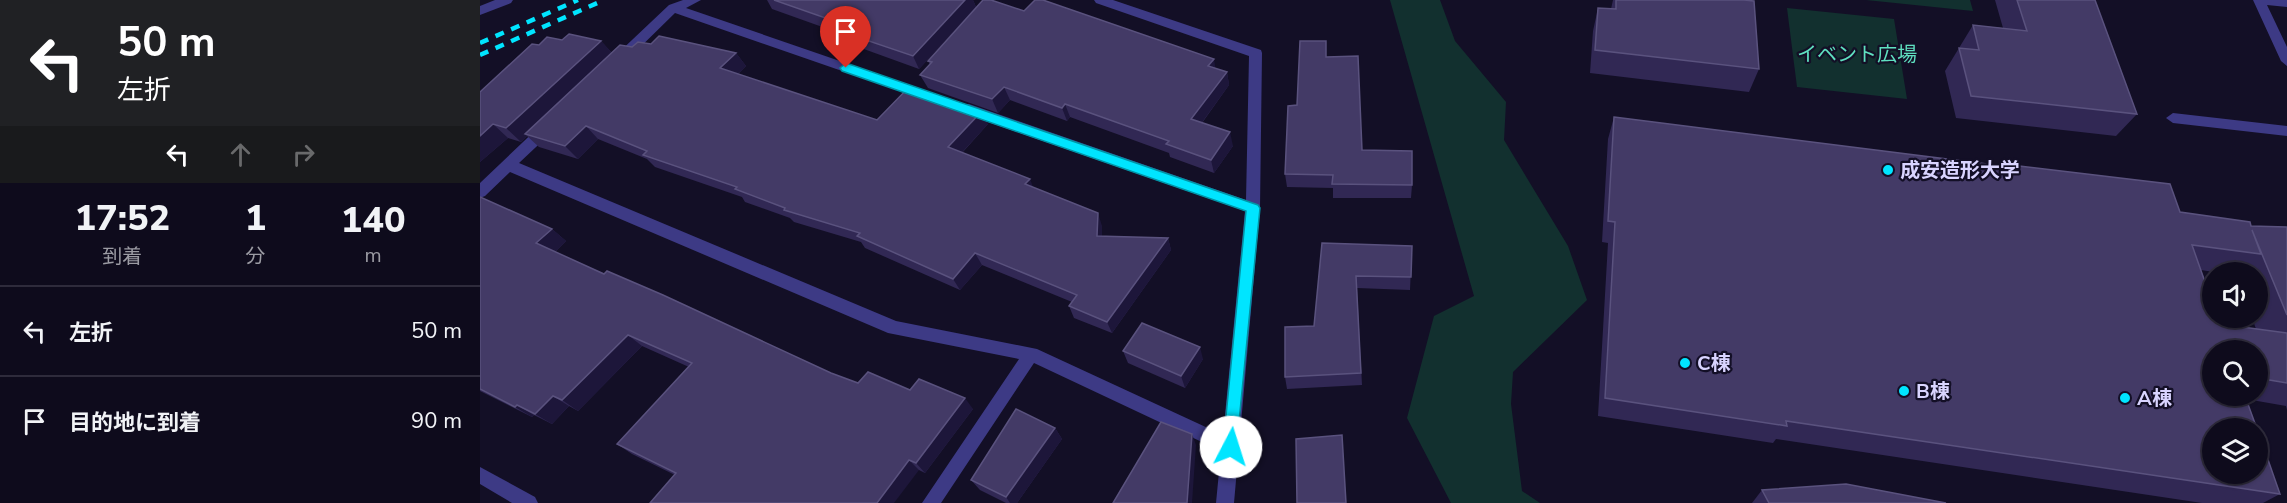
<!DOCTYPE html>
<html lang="ja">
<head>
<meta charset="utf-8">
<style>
  body { margin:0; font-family:"Nunito Sans","Noto Sans JP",sans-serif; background:#1c1929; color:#f1f3f6; height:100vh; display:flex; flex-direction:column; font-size:22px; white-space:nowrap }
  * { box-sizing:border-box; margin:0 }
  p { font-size:20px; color:#9b9ba3 }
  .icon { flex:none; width:33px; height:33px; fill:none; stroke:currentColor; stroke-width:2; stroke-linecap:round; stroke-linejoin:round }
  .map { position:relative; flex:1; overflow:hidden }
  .details { display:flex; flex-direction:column; background:#0e0b1c; width:480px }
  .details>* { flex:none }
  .top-card { background:#202124; color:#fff; overflow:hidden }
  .fabs { position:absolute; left:1722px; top:262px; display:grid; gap:12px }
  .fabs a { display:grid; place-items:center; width:66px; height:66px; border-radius:50%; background:#0e0b1c; box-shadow:0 2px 4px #0004,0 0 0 2px #2e2b3b; font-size:30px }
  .pin { position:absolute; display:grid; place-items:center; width:51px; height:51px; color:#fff; margin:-62px -26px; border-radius:50% 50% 50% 0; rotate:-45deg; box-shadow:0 0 6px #0007 }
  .pin .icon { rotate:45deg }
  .me { position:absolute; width:66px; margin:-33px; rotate:5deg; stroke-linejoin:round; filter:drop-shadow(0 0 4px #0008) }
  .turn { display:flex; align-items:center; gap:21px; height:126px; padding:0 18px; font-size:27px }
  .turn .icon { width:78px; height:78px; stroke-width:2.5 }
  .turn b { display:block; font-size:42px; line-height:51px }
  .lanes { display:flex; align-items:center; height:57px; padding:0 18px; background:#0003; justify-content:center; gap:30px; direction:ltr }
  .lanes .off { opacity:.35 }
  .eta { display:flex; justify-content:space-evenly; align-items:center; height:102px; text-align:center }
  .eta b { font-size:36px; font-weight:800; line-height:42px }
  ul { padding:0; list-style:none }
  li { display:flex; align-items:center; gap:18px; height:90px; padding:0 18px; border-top:2px solid #2e2b3b }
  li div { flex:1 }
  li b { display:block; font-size:22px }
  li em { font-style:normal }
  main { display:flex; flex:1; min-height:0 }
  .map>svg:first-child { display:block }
  .green { fill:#12302f }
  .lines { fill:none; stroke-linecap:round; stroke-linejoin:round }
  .lane { fill:#3d3a85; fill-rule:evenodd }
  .street { fill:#3d3a85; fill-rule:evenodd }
  .rail { stroke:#00e5ff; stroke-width:4.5; stroke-dasharray:9 8; stroke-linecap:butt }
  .wall { fill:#312854; fill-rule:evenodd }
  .shaded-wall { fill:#1d163a }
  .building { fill:#433a66; stroke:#5a527e; stroke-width:1.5 }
  .route { fill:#00e5ff; stroke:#0095a6; stroke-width:1.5 }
  .poi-dot { fill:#00e5ff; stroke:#130f26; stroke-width:2 }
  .labels { text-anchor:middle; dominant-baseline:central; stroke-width:4.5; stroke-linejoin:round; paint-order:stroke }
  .park-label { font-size:20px; fill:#5fe0c0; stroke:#130f26 }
  .poi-label { font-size:20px; font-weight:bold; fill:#d9d4ff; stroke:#130f26; text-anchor:start }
</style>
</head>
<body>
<main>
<section class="details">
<div class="top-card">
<div class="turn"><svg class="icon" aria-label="left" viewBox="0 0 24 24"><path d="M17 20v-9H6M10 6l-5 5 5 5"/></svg><div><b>50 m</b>左折</div></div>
<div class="lanes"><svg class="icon" aria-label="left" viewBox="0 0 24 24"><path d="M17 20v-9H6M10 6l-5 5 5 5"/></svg><svg class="icon off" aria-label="ahead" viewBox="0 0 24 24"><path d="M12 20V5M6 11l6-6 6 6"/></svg><svg class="icon off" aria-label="right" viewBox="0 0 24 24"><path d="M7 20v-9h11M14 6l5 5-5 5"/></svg></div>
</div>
<div class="eta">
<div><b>17:52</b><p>到着</p></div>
<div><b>1</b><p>分</p></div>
<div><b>140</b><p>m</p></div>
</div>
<ul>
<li><svg class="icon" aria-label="left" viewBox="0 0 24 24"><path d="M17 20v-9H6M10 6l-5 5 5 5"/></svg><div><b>左折</b></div><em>50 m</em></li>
<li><svg class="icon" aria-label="arrive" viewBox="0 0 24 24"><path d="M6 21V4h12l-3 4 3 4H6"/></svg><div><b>目的地に到着</b></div><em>90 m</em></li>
</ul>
</section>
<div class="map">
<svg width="1807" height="503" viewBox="0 0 1807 503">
  <rect width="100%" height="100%" fill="#130f26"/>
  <g class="green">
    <path d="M910,0h50l15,41 51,61 -2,38 64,106 19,54 -74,72 -2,32 11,87 18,12h-89l-44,-85 27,-102 40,-20z"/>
    <path d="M1387,0h103l3,11 -107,-11z"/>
    <path d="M1307,8l107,11 13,80 -110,-12z"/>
  </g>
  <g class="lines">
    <g class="lane">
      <path d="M1773,0h34v7l-20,-2 20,42v19l-6,-5z"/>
      <path d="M1693,113l114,13v10l-114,-13 -7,-5z"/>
    </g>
    <g class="street">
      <path d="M15,0h18l-2,3 -31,12v-9z"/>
      <path d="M203,0h18l-15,8 244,84 2,3 -7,5 -5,-2 -245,-85 -51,50h-10l-1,-3 1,-3 55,-52z"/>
      <path d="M614,0h19l148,50 1,3 -2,155 -26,295h-18l5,-52 -187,-88 -93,140h-19l97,-144 -131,-26 -378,-161 -25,24 -5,2v-15l62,-59h10l2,4 -2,4 -33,31 377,158 141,28 186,86 22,-224 -286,-99 -2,-4 2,-4h10l277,96 3,-144 -153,-53z"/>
      <path d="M0,467l55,30 3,6h-26l-32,-19z"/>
    </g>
    <g class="rail">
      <path d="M0,43l98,-43"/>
      <path d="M0,55l124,-55"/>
    </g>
  </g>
  <g class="wall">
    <path d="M287,0h206l3,7 -57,62 -58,-21 -5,-9 -84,-30z"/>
    <path d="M1133,0h131l15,69 -10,23 -159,-19 3,-42 5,-23 13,1z"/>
    <path d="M1515,0h100l42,114 -21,22 -160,-18 -11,-47 28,-46 30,3z"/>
    <path d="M544,11l203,61 2,13 -27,38 31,23 -19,27 -44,-16 -1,-4 -99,-36 -3,4 -57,-21 -12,13 -70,-25 -8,-13 10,-10 -2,-4z"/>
    <path d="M82,40l39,1 11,12 20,-6 104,6 10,13 -8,8 139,46 111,4 -26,29 72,35 68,38v10l66,2 3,12 -59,83 -38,-15 -5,-12 3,-4 -90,-37 -22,25 -95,-42 -4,-6 -67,-20 -4,-4 -45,-16 -3,-5 -87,-30 -8,-8 -49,-20 -20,20 -39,-12 -12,-11 -6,6 -13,-4 -28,24v-70l59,-47z"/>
    <path d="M847,57l35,93 50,35 -1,13h-78v-10l-46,-1 -2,-13 12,-69z"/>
    <path d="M1134,117l394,50 2,-2 170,47 71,14 36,1v183l-1,-4 -40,-7 34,95 -17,9h-61l-426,-64 -3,4 -175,-27 10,-173 -6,-1 6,-103zM1721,270l19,3h38v45h-6l4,11 -36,-5zM1778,351v45h-46z"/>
    <path d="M0,197l72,32 14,12 -11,11 276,121 27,10 52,7 63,19 -48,64 -6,-3 -244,5 -43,-21 -15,-10 72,-77 -47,-21 -64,65 -9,-5 -17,18 -18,-9 -2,2 -52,-26z"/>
    <path d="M842,243l90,3 -2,44 -53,-2 5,97 -75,4 -2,-12 29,-51z"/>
    <path d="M643,351l80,8 -18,29 -57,-25z"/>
    <path d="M575,428l7,11 -45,64h-11l-26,-13 -9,-10z"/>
    <path d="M1282,490l184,13h-194z"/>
  </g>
  <g class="shaded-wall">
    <path d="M482,0h11l3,7 -57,62 -6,-13z"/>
    <path d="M121,41l12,13 -88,80 2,2 -6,6 -15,-14z"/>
    <path d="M256,53l10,13 -16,15 -10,-13z"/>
    <path d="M734,59l2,13 -8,-6z"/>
    <path d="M747,72l2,13 -34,47 -4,-13z"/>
    <path d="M524,87l6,13 -12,13 -6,-14z"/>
    <path d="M585,104l5,13 -3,4 -5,-13z"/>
    <path d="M502,111l6,13 -33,36 -7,-13z"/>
    <path d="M13,124l15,14 -28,24v-26z"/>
    <path d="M106,126l12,13 -20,20 -13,-13z"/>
    <path d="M750,132l3,14 -19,27 -3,-13z"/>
    <path d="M550,179l5,13 -10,-8z"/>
    <path d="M618,213l4,13v22l-5,-12z"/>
    <path d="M72,229l14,12 -15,15 -15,-13z"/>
    <path d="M688,238l3,12 -59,83 -5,-11z"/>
    <path d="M495,253l7,12 -22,25 -7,-11z"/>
    <path d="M148,335l14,11 -64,65 -16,-11z"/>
    <path d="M720,347l3,12 -18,29 -4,-12z"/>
    <path d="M73,396l16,10 -17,18 -17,-10z"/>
    <path d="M485,398l8,11 -48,64 -9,-10z"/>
    <path d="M37,405l17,10 -2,2 -17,-10z"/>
    <path d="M575,428l7,11 -45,64h-7l-4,-6z"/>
    <path d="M712,434l4,11 -4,58h-5z"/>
    <path d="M429,460l10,10 -25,33h-17z"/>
  </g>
  <g class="building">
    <path d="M294,0h191l-52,56 -59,-20 6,-6z"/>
    <path d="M503,0h8l33,11 11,-11h8l171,59 -6,7 19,6 -36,47 39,13 -19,28 -45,-16 3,-3 -104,-37 -3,4 -58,-21 -12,12 -72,-24 12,-13 -4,-1z"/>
    <path d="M1136,0h128l10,1 5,68 -164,-19 3,-42 18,1z"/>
    <path d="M1537,0h78l42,114 -166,-18 -12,-48 20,2 -6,-25 54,6z"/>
    <path d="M89,34l32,7 -95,87 -13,-4 -13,12v-44l52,-48 7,1 8,-8 15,3z"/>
    <path d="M179,36l77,17 -16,15 157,52 33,-34 72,25 -34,36 82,32 -5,5 73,29 -1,23 71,2 -61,84 -38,-16 8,-11 -102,-42 -22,26 -96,-43 3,-3 -76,-23 1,-2 -50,-19 2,-2 -94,-32 4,-4 -61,-25 -21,20 -40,-12 95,-89 12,2 6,-5 13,2z"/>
    <path d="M820,41h26v16l32,-1 4,94 50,1v34l-80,-1 1,-9 -48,-1 3,-68 9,-1z"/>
    <path d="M1134,117l397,50 -1,-2 160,19 10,28 70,10 1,4 36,1v88l-35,-85 9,24 -69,-9 20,57v16h6l2,6 67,9v50l-29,-5v-27h-46v45h33l12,33h-45v45h46v-43l22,63 -494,-73 1,5 -182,-28 10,-176 -7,-1z"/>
    <path d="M0,197l72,32 -16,14 68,31 3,-3 56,24 168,78 27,10 10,-11 42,18 9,-11 46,19 -49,65 -7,-3 -32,43h-227l26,-30 -59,-29 75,-81 -64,-28 -66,65 -9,-4 -18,18 -18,-9 -2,2 -35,-18z"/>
    <path d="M842,243l90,3 -1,31 -55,-1 5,97 -76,4v-50l29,-1z"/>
    <path d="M662,323l58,24 -19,29 -58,-25z"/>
    <path d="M536,409l39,19 -49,69 -35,-17z"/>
    <path d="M681,422l31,12 -5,69h-74z"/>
    <path d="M862,435l4,68h-49l-1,-64z"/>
    <path d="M1366,484l100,19h-177l-7,-13z"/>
  </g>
  <path class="route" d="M366,63l412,142 2,3 -24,244 -5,3 -6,-3 -2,-5 23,-236 -404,-140 -2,-3z"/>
  <g class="poi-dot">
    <circle cx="1408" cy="170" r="6"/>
    <circle cx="1205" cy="363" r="6"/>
    <circle cx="1424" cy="391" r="6"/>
    <circle cx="1645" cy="398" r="6"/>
  </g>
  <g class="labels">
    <g class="park-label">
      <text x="1377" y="54">イベント広場</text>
    </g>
    <g class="poi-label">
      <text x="1420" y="170">成安造形大学</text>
      <text x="1217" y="363">C棟</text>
      <text x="1436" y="391">B棟</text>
      <text x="1657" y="398">A棟</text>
    </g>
  </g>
</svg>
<div class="fabs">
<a><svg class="icon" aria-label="sound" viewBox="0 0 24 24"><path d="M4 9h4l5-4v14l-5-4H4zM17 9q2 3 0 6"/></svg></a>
<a><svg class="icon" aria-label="search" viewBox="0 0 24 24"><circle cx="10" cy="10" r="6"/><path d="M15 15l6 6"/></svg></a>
<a><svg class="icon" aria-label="layers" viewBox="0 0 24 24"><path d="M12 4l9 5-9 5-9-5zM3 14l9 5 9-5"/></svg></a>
</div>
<div class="pin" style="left:366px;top:68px;background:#d93025"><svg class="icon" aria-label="arrive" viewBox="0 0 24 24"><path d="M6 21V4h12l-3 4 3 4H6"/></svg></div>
<svg class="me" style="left:751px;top:447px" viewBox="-20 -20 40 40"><circle r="19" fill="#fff"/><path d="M0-13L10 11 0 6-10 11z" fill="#00e5ff"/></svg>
</div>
</main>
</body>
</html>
